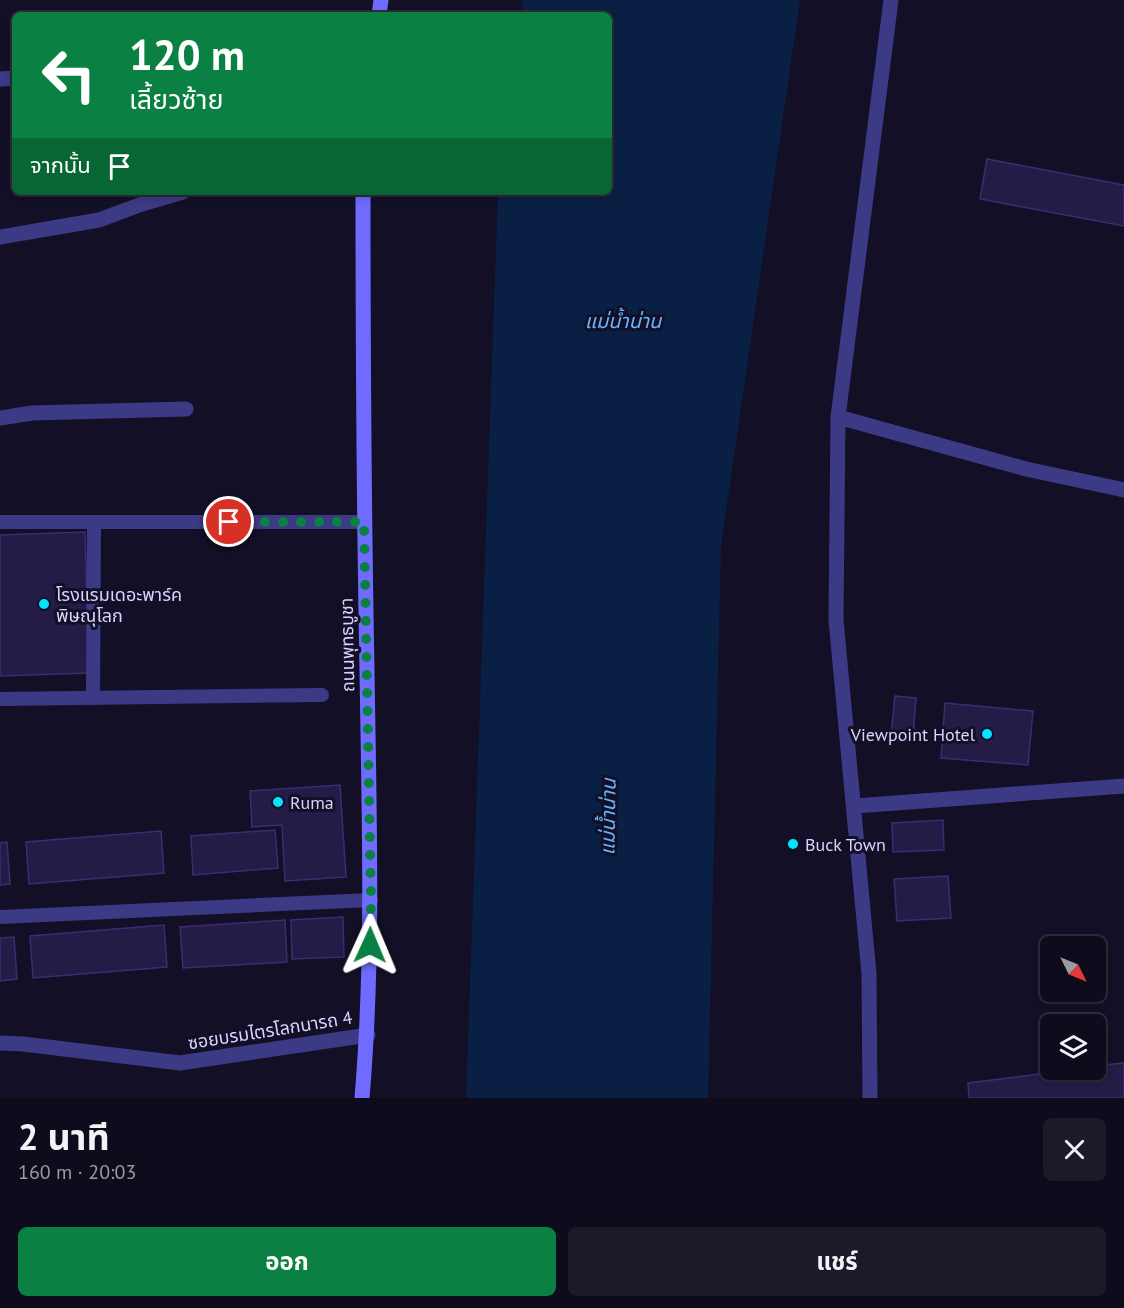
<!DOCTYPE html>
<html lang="th">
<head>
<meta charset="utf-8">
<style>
  body { margin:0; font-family:"PT Sans","Noto Sans Thai",sans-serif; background:#1c1929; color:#f1f3f6; height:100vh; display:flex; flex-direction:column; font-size:22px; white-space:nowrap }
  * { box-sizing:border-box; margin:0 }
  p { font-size:20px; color:#9b9ba3 }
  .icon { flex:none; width:33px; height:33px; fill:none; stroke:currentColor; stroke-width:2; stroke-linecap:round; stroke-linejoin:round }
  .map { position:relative; height:1098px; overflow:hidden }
  .panel { display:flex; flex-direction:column; background:#0e0b1c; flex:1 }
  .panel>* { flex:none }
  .guide { position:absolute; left:12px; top:12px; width:600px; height:183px; border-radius:9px; box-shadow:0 3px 9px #0003,0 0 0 2px #2e2b3b; background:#0b8043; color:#fff; overflow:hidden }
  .needle { width:39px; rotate:133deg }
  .tools { position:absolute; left:1040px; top:936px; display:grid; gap:12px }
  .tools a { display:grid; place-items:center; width:66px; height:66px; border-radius:9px; background:#0e0b1c; box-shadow:0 3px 9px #0003,0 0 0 2px #2e2b3b; font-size:30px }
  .pin { position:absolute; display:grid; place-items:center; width:51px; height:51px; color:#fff; margin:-26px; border:3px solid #fff; border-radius:50%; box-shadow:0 2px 6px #0007 }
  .me { position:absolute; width:66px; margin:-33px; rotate:1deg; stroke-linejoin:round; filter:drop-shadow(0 0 4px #0008) }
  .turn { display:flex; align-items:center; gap:21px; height:126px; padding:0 18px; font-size:27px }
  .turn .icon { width:78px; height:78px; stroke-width:2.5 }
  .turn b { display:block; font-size:42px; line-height:51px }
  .then { display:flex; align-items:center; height:57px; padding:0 18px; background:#0003; gap:12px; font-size:22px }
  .round { display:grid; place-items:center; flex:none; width:63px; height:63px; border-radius:9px; background:#1c1929 }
  .overview { display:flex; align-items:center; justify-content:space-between; height:102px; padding:0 18px }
  h1 { font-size:36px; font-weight:700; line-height:45px }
  .cta { display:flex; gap:12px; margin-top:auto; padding:12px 18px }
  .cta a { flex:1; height:69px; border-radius:9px; background:#0b8043; color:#fff; font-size:24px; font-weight:700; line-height:69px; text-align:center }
  .cta a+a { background:#1c1929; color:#f1f3f6 }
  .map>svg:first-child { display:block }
  .water { fill:#0a1f44 }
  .building { fill:#241b47; stroke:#3b2d73; stroke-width:1.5 }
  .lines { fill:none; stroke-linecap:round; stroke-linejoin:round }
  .lane { stroke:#3d3a85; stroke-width:14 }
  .street { stroke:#3d3a85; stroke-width:15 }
  .secondary { stroke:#6f6bff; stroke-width:15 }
  .route { stroke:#0b8043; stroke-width:10; stroke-dasharray:0 18 }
  .poi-dot { fill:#00e5ff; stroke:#130f26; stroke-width:2 }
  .labels { text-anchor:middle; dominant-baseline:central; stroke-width:6; stroke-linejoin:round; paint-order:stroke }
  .poi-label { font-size:18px; fill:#d9d4ff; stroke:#130f26; text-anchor:start }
  .street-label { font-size:18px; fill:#d9d4ff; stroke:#130f26 }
  .water-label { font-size:20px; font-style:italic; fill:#62b6ff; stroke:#130f26 }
</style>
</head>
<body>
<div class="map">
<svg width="1124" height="1098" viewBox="0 0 1124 1098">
  <rect width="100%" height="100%" fill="#130f26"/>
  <path class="water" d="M523,0h277l-79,546 -13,552h-242l32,-906h111v-177h-88z"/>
  <g class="building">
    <path d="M987,159l137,26v41l-144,-27z"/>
    <path d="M85,532l4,141 -89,3v-141z"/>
    <path d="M895,696l21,2 -3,39 -22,-2z"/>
    <path d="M945,703l88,8 -5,54 -87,-7z"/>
    <path d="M340,785l6,92 -61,4 -3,-56 -30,2 -2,-36z"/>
    <path d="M943,820l1,30 -51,2 -1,-29z"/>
    <path d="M275,830l3,38 -85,7 -2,-39z"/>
    <path d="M161,831l3,42 -135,11 -3,-42z"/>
    <path d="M7,842l3,42 -10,1v-42z"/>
    <path d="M948,876l3,42 -54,3 -3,-42z"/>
    <path d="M343,917l1,40 -52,2 -1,-39z"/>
    <path d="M285,920l2,42 -104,6 -3,-41z"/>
    <path d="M164,925l3,42 -134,11 -3,-42z"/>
    <path d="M14,937l3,42 -17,2v-43z"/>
    <path d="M1124,1063v35h-155l-1,-15 104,-13h23v-4z"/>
  </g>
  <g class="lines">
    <g class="lane">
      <path d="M0,522h364"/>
      <path d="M93,698l1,-176"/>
      <path d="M0,699l322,-4"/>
      <path d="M0,917l371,-17"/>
    </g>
    <g class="street">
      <path d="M0,79l15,-1"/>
      <path d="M0,237l99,-17 43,-16 41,-12"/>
      <path d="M838,417l188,52 98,21"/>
      <path d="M0,418l32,-5 154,-4"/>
      <path d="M855,806l269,-20"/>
      <path d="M0,1043l23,1 157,19 188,-28"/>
      <path d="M870,1098l-1,-124 -33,-354 2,-203 53,-417"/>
    </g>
    <g class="secondary">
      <path d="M379,15l2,-15"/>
      <path d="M362,1098c12,-142 7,-285 5,-428 -3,-159 -4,-319 -4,-478"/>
    </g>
  </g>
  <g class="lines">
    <path class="route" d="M229,522h135l7,378 -1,45"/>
  </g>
  <g class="poi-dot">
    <circle cx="44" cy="604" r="6"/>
    <circle cx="987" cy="734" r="6"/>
    <circle cx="278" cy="802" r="6"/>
    <circle cx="793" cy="844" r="6"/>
  </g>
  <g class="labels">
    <g class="poi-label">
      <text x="56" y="594">โรงแรมเดอะพาร์ค<tspan x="56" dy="21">พิษณุโลก</tspan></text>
      <text x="975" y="734" text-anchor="end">Viewpoint Hotel</text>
      <text x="290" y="802">Ruma</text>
      <text x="805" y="844">Buck Town</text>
    </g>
    <g class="street-label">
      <text transform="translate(347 645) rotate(-91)">ถนนพุทธบูชา</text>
      <text transform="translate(270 1030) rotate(-9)">ซอยบรมไตรโลกนารถ 4</text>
    </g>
    <g class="water-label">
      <text x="623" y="321">แม่น้ำน่าน</text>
      <text transform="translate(608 817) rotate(-89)">แม่น้ำน่าน</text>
    </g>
  </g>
</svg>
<div class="tools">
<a><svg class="needle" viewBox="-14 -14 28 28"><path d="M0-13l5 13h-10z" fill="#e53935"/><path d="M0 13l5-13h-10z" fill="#9b9ba3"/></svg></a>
<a><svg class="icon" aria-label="layers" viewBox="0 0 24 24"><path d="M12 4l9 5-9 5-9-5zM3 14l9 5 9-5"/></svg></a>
</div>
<div class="pin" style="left:229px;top:522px;background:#d93025"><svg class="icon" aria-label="arrive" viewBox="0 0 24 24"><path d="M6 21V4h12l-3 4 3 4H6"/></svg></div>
<svg class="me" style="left:370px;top:945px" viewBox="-20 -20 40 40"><path d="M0-17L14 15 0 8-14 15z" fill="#0b8043" stroke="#fff" stroke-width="4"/></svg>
<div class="guide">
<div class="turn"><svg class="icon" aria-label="left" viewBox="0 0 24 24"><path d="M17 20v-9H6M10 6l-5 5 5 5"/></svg><div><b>120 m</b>เลี้ยวซ้าย</div></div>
<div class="then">จากนั้น<svg class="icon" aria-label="arrive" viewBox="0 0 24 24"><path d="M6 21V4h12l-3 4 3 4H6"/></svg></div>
</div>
</div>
<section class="panel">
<div class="overview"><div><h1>2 นาที</h1><p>160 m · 20:03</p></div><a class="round"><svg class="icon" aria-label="close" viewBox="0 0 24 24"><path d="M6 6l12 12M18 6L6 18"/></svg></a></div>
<div class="cta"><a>ออก</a><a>แชร์</a></div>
</section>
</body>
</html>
